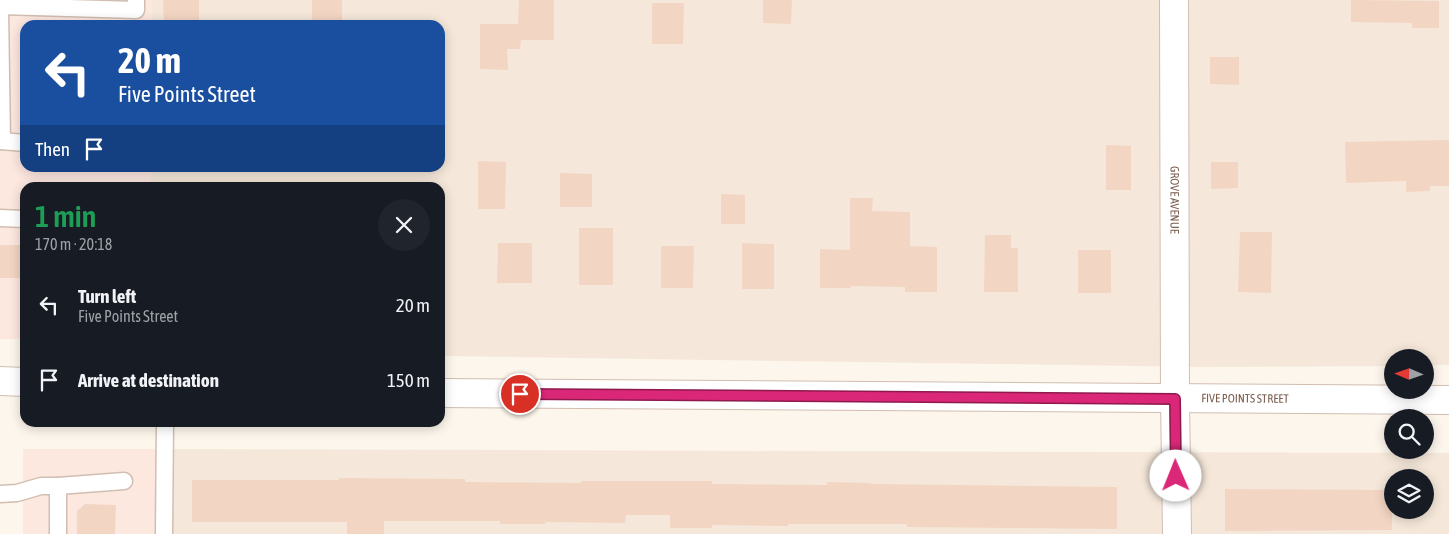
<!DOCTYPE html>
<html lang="en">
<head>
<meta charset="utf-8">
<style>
  body { margin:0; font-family:"Asap Condensed",sans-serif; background:#20242c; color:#f1f3f6; height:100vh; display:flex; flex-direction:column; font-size:19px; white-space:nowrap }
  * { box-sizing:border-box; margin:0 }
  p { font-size:16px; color:#9ea1a6 }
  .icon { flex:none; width:28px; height:28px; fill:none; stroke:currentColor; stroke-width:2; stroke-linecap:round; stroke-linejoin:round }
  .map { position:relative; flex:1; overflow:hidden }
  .sheet { position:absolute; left:20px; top:182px; width:425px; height:245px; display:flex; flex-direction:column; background:#171b24; border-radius:15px; box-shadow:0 2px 12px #0003 }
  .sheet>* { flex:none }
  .hud { position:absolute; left:20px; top:20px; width:425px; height:152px; border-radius:15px; box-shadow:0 2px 12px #0003; background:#1a4fa0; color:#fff; overflow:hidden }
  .needle { width:32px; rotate:272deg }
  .tools { position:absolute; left:1384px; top:349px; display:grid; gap:10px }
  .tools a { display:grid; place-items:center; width:50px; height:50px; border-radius:50%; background:#171b24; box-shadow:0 2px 12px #0003; font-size:25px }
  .pin { position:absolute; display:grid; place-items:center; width:42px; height:42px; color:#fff; margin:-21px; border:2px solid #fff; border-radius:50%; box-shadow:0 1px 5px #0007 }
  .me { position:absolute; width:55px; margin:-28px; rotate:359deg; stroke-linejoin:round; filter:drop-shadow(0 0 4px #0008) }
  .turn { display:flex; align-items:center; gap:18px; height:105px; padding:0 15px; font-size:22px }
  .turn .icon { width:65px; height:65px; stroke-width:2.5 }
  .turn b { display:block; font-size:35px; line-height:42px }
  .then { display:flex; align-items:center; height:48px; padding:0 15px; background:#0003; gap:10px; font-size:19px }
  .round { display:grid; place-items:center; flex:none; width:52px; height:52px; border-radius:26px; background:#20242c }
  .summary { display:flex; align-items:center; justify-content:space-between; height:85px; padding:0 15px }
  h1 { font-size:30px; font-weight:600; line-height:38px; color:#1e9e55 }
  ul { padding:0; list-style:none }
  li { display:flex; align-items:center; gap:15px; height:75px; padding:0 15px }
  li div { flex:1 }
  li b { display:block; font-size:19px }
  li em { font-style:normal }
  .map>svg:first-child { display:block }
  .residential { fill:#f5e8da; fill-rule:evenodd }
  .commercial { fill:#fde8e0 }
  .building { fill:#f3d5c3 }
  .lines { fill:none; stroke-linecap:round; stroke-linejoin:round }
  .lane-casing { stroke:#d1beb0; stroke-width:19 }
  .street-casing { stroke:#d1beb0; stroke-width:30 }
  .lane { stroke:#fff; stroke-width:16 }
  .street { stroke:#fff; stroke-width:28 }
  .route-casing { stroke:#8e194d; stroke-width:12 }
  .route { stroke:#db2777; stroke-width:9 }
  .labels { text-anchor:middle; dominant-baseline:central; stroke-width:5; stroke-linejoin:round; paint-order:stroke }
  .street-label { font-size:12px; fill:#7a5c4d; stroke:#fffaf3 }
</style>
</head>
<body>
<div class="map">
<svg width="1449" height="534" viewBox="0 0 1449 534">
  <rect width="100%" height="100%" fill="#fdf6ec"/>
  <g class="residential">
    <path d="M144,0h1305v365h-24v-7h-33v8l-190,1 -762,-11v-168l-296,-1v-19h296v-143h-296z"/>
    <path d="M157,449l1292,4v81h-1293zM1392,478h33v32h-33z"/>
  </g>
  <g class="commercial">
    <path d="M0,0h152v25h-127v143h126v19l-126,1v151h-25z"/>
    <path d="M23,449h134l-1,85h-133z"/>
  </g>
  <g class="building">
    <path d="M163,0h36v25h-35z"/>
    <rect x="312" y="0" width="30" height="25"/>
    <path d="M519,0h35v40h-33l-1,9h-13l1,21 -28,-1v-45h38z"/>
    <path d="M763,0h29l-1,24 -28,-1z"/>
    <path d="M1351,0l88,1v27h-27v-5l-61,-1z"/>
    <path d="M652,3h32l-1,41h-31z"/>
    <path d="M1210,57h29v28l-29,-1z"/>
    <path d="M1449,140v46h-19v5l-24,1v-11l-60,2 -1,-41z"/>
    <path d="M1106,145l25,1v44h-25z"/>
    <path d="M478,161l28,1 -1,47h-27z"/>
    <path d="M1211,162h27v26l-27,1z"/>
    <path d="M560,173l32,1v33h-32z"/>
    <path d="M721,194l24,1v29h-24z"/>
    <path d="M850,198h23l-1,13 38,1v34l27,1v45h-32v-5l-54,-1v2h-31v-39l30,1z"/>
    <rect x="579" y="228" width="34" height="57"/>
    <path d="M1240,232h32l-1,61 -33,-1z"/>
    <path d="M985,235h26v13h7v44h-34z"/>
    <path d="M498,243h34v40h-35z"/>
    <path d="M742,243l32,1v45h-32z"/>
    <rect x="0" y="245" width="25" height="33"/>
    <path d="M661,246h33l-1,42h-32z"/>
    <rect x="1078" y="250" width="33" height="43"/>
    <path d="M339,478l126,1v3l116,1v-2h131v3l115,1v-3l44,1v1l246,3v42l-210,-2v-3h-119v2l-76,-1v3h-42v-13h-44l-1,8 -80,-1v2h-45v-3h-116v13h-37v-12h-155v-42h147z"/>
    <path d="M1225,489l167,1v40l-167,1z"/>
    <path d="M85,504l31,1 -1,29h-38v-23z"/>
  </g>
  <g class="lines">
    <defs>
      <g id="lane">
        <path d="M0,6l136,4v-10"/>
        <path d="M0,10l2,131"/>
        <path d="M0,141l25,2"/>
        <path d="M0,218l25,1"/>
        <path d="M58,486l66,-5"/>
        <path d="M0,494l17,-1 24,-7h17v48"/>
        <path d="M164,534l1,-112"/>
      </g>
      <g id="street">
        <path id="s1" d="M1174,0l1,399 2,135"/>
        <path d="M0,381l25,1"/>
        <path id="s2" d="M440,393l1009,7"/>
      </g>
    </defs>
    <use href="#lane" class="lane-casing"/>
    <use href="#street" class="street-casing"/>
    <use href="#lane" class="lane"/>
    <use href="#street" class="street"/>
  </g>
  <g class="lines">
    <defs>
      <path id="route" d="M520,394l655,5 1,77"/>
    </defs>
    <use href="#route" class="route-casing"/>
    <use href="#route" class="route"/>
  </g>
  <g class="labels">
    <g class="street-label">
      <text stroke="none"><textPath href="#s1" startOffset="200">GROVE AVENUE</textPath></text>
      <text stroke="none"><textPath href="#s2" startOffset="805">FIVE POINTS STREET</textPath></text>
    </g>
  </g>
</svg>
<div class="tools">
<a><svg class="needle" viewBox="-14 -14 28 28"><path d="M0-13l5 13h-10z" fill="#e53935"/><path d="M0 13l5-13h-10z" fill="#9ea1a6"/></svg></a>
<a><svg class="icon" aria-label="search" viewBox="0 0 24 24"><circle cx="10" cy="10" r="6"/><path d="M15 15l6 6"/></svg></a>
<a><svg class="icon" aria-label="layers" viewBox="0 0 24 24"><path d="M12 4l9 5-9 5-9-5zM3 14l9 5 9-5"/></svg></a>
</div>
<div class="pin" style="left:520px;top:394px;background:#d93025"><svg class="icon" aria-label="arrive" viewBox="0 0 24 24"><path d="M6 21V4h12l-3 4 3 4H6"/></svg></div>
<svg class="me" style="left:1176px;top:476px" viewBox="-20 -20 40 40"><circle r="19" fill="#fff"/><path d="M0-13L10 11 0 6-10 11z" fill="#db2777"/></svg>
<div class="hud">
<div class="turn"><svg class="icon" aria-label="left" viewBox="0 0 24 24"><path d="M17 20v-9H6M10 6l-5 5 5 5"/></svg><div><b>20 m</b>Five Points Street</div></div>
<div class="then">Then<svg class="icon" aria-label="arrive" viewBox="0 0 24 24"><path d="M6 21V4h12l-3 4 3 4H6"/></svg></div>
</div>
<section class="sheet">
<div class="summary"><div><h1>1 min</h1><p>170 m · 20:18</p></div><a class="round"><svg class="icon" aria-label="close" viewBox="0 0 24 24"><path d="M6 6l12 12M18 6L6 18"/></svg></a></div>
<ul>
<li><svg class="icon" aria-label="left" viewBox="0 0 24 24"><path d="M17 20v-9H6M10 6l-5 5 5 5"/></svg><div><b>Turn left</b><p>Five Points Street</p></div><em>20 m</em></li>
<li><svg class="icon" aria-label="arrive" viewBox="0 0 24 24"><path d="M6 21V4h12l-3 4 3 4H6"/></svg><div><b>Arrive at destination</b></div><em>150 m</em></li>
</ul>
</section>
</div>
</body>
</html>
